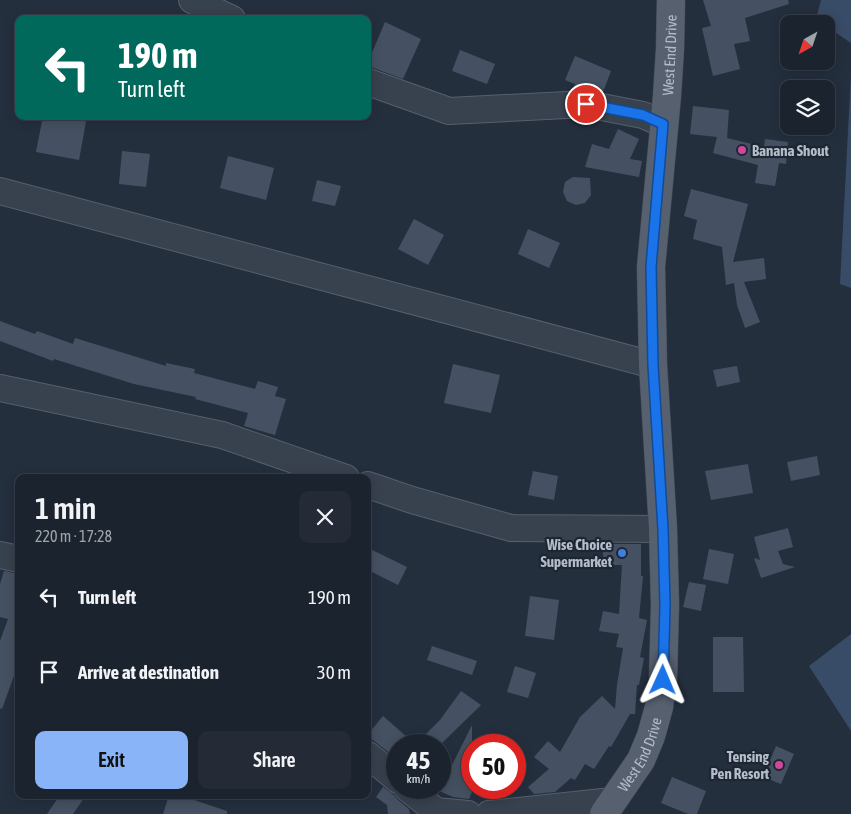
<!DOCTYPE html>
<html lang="en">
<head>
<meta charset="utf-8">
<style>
  body { margin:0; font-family:"Asap Condensed",sans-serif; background:#242b36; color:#f1f3f6; height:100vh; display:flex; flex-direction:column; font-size:19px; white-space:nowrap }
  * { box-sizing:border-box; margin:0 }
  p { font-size:16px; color:#a0a4aa }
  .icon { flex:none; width:28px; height:28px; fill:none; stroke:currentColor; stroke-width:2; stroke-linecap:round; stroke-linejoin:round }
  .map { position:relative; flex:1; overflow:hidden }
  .side { position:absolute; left:15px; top:474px; width:356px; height:325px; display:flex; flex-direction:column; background:#1b232e; border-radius:10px; box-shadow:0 2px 12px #0003,0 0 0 1px #39404a }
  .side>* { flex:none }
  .banner { position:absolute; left:15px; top:15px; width:356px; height:105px; border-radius:10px; box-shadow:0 2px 12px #0003,0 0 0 1px #39404a; background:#00695c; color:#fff; overflow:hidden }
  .needle { width:32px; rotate:220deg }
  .tools { position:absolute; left:780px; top:15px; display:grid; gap:10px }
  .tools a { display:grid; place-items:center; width:55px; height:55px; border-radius:10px; background:#1b232e; box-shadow:0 2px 12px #0003,0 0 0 1px #39404a; font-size:25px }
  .speed { position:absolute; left:386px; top:734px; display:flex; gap:10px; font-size:25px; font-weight:700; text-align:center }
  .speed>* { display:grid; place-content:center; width:65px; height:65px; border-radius:50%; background:#1b232e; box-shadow:0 2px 12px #0003,0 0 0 1px #39404a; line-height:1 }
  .speed small { font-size:12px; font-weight:400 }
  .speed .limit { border:8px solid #d22; background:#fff; color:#111 }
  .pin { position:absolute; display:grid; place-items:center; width:42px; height:42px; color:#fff; margin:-21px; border:2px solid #fff; border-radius:50%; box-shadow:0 1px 5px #0007 }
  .me { position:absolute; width:55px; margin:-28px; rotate:1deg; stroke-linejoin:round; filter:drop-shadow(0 0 4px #0008) }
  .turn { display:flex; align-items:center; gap:18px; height:105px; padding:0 20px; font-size:22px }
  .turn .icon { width:65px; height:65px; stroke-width:2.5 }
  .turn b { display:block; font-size:35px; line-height:42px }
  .round { display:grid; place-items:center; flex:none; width:52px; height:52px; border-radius:10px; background:#242b36 }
  .headline { display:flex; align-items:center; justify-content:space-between; height:85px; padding:0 20px }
  h1 { font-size:30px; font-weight:600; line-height:38px }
  .cta { display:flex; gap:10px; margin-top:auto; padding:10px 20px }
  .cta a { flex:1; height:58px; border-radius:10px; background:#8ab4f8; color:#111; font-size:20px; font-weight:600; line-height:58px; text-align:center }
  .cta a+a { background:#242b36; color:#f1f3f6 }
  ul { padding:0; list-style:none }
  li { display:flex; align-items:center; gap:15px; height:75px; padding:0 20px }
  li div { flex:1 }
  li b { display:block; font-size:19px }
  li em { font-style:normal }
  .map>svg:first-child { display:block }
  .water { fill:#394c67 }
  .building { fill:#455162 }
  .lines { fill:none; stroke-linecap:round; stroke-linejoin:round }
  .minor-casing { stroke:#565f6c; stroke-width:28 }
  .major-casing { stroke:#414a57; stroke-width:29 }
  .minor { stroke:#38414e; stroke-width:26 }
  .major { stroke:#56606e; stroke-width:28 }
  .route-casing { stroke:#114b97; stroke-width:12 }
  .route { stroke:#1a73e8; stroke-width:9 }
  .hotel-dot { fill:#d1479c; stroke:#1d2633; stroke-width:2 }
  .shop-dot { fill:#3f7fe0; stroke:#1d2633; stroke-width:2 }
  .labels { text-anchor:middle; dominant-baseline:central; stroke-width:4.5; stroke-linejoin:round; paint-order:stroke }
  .street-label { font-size:15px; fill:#b4bcc9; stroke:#1d2633 }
  .poi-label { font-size:15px; font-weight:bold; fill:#b4bcc9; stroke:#1d2633; text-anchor:end }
</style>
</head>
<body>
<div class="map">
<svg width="851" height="814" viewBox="0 0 851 814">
  <rect width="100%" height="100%" fill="#242f3e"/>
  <g class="water">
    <path d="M821,0h30v43l-25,-17v-2h-3l-7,-5z"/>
    <path d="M851,74v214l-11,-4z"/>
    <path d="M851,634v97l-42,-65z"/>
  </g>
  <g class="building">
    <path d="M703,0h85l1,4 -44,14 5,23 -16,3 6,25 -27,7 -11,-48 9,-2z"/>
    <path d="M385,22l36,17 -18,40 -35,-13v-4z"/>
    <path d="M460,50l35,14 -8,20 -35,-13z"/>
    <path d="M575,56l36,15 -8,21 -14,-3 -16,1 2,-6 -10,-4z"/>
    <path d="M693,106l36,4 -2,28 37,9 1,-8 23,3 -2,22 -7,-1 -4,23 -20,-3 3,-18 -45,-12 4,-16 -27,-3z"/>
    <path d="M43,116h44l-8,44 -43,-8z"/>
    <path d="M618,129l21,10 -9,20 12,2 -3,16 -54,-10 7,-23 17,5z"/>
    <path d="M122,151l28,3 -4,33 -27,-3z"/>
    <path d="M228,156l46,12 -8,32 -46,-12z"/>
    <path d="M573,177l17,1 1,17 -6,8 -9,2 -9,-4 -4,-9 2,-10z"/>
    <path d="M317,180l24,6 -6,20 -23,-5z"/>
    <path d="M691,189l57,15 -15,58 31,-4 2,21 -22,3 16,40 -15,6 -8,-23 -3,-22 -8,2 -4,-38 -29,-8 4,-19 -13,-4z"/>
    <path d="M414,219l30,16 -16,30 -30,-16z"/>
    <path d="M528,229l32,14 -11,25 -31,-14z"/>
    <path d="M0,321l35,13 2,-3 36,13 2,-6 91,28v-3l29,6 -1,4 61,16 3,-8 20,6 -3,9 11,3 -11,36 -31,-9 4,-13 -53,-14 1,-2 -62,-13 -80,-25 -1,2 -53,-20z"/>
    <path d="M453,364l47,11 -9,38 -47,-10z"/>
    <path d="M737,366l3,16 -23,5 -4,-17z"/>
    <path d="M817,456l3,19 -29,6 -4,-19z"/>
    <path d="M748,464l5,29 -42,7 -6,-29z"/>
    <path d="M533,471l25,5 -4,24 -26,-5z"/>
    <path d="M788,528l5,19 -15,4 5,13 12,3 -34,11 -7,-20 6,2 -6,-23z"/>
    <path d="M603,544h38v32h2l-4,42 8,2 -7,37 4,1 -5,27h-2l-2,29h-5l-19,33 -2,-1 -15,23 -9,-5 -10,16 -4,-2 -16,14 -21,2 -6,-7 21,-18 -15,-12 14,-16 12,11 20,-35 22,-21 13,13 2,-24 6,-37 -7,-1 3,-13 -20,-3 4,-20 16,3 3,-49h-19z"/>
    <path d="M368,548l39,19 -9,18 -30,-15z"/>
    <path d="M709,549l25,5 -6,30 -25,-5z"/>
    <path d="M4,571l15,3v88l-17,47 -2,-1v-67l8,-22 -8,-2v-33z"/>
    <path d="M689,582l17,3 -5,26 -18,-4z"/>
    <path d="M530,596l29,4 -5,40 -29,-4z"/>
    <path d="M713,637h30l1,55h-31z"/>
    <path d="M432,646l45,15 -5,14 -45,-15z"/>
    <path d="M515,666l21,7 -8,25 -21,-6z"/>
    <path d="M461,691l20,14 -41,40h-6l-10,-9 16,-16z"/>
    <path d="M383,716l33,29h-18v15l-30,-24v-2z"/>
    <path d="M472,725v67l-3,7 -16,-2 -14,-6z"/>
    <path d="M776,746l18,8 -13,30 -18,-7z"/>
    <path d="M672,777l34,14 -9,23h-9l-27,-11z"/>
    <path d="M383,787l10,7 5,6 11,9 1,5h-22l-1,-9 -11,-8z"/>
    <path d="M60,795h26l-13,19h-26z"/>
    <path d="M169,795h10l48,16v3h-64z"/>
  </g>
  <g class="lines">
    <defs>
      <g id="minor">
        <path d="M192,0l40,19"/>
        <path d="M368,82l81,29 137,-7 57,11 20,9"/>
        <path d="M0,191l653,174"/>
        <path d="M0,388l222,47 124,43"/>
        <path d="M368,485l44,15 99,28 152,1"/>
        <path d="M0,555l19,4"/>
        <path d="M368,755l30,25"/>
        <path d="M407,788l29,23 32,3"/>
        <path d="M489,814l123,-13"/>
      </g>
      <g id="major">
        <path id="s1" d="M604,814l37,-54 10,-24 8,-29 4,-27 2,-75 -2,-76 -10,-164 -2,-98 16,-171 3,-47 1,-49"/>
      </g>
    </defs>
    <use href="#minor" class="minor-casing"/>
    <use href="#major" class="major-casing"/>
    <use href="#minor" class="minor"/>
    <use href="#major" class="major"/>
  </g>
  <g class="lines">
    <defs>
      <path id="route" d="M586,104l57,11 20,9 -12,143 2,98 10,164 2,76 -2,75"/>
    </defs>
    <use href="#route" class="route-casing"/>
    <use href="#route" class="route"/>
  </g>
  <g class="hotel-dot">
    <circle cx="742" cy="150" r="5"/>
    <circle cx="779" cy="765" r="5"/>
  </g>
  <circle class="shop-dot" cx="622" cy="553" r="5"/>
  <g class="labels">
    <g class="street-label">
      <text stroke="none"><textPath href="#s1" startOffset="775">West End Drive</textPath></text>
      <text stroke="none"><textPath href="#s1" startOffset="70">West End Drive</textPath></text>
    </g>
    <g class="poi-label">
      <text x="752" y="150" text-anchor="start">Banana Shout</text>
      <text x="612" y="544">Wise Choice<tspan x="612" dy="17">Supermarket</tspan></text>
      <text x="769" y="756">Tensing<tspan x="769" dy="17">Pen Resort</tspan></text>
    </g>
  </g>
</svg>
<div class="tools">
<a><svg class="needle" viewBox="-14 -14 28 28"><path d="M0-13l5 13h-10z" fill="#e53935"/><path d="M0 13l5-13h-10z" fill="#a0a4aa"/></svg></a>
<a><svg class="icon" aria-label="layers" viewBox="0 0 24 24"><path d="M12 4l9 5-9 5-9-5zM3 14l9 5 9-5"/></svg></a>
</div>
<div class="speed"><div>45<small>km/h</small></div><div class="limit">50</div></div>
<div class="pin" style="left:586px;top:104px;background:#d93025"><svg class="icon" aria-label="arrive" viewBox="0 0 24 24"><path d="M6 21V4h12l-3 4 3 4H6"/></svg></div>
<svg class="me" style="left:663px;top:680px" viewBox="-20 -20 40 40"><path d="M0-17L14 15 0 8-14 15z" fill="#1a73e8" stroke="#fff" stroke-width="4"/></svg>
<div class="banner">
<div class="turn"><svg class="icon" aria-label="left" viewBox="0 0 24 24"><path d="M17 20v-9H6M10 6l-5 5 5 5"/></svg><div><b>190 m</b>Turn left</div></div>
</div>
<section class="side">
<div class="headline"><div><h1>1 min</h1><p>220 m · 17:28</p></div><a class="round"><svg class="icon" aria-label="close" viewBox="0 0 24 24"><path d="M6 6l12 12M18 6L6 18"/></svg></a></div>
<ul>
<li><svg class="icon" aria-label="left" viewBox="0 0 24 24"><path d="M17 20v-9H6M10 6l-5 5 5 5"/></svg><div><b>Turn left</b></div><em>190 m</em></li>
<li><svg class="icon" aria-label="arrive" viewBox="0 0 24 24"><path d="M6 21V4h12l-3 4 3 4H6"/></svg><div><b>Arrive at destination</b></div><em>30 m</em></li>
</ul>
<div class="cta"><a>Exit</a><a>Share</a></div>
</section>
</div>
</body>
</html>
